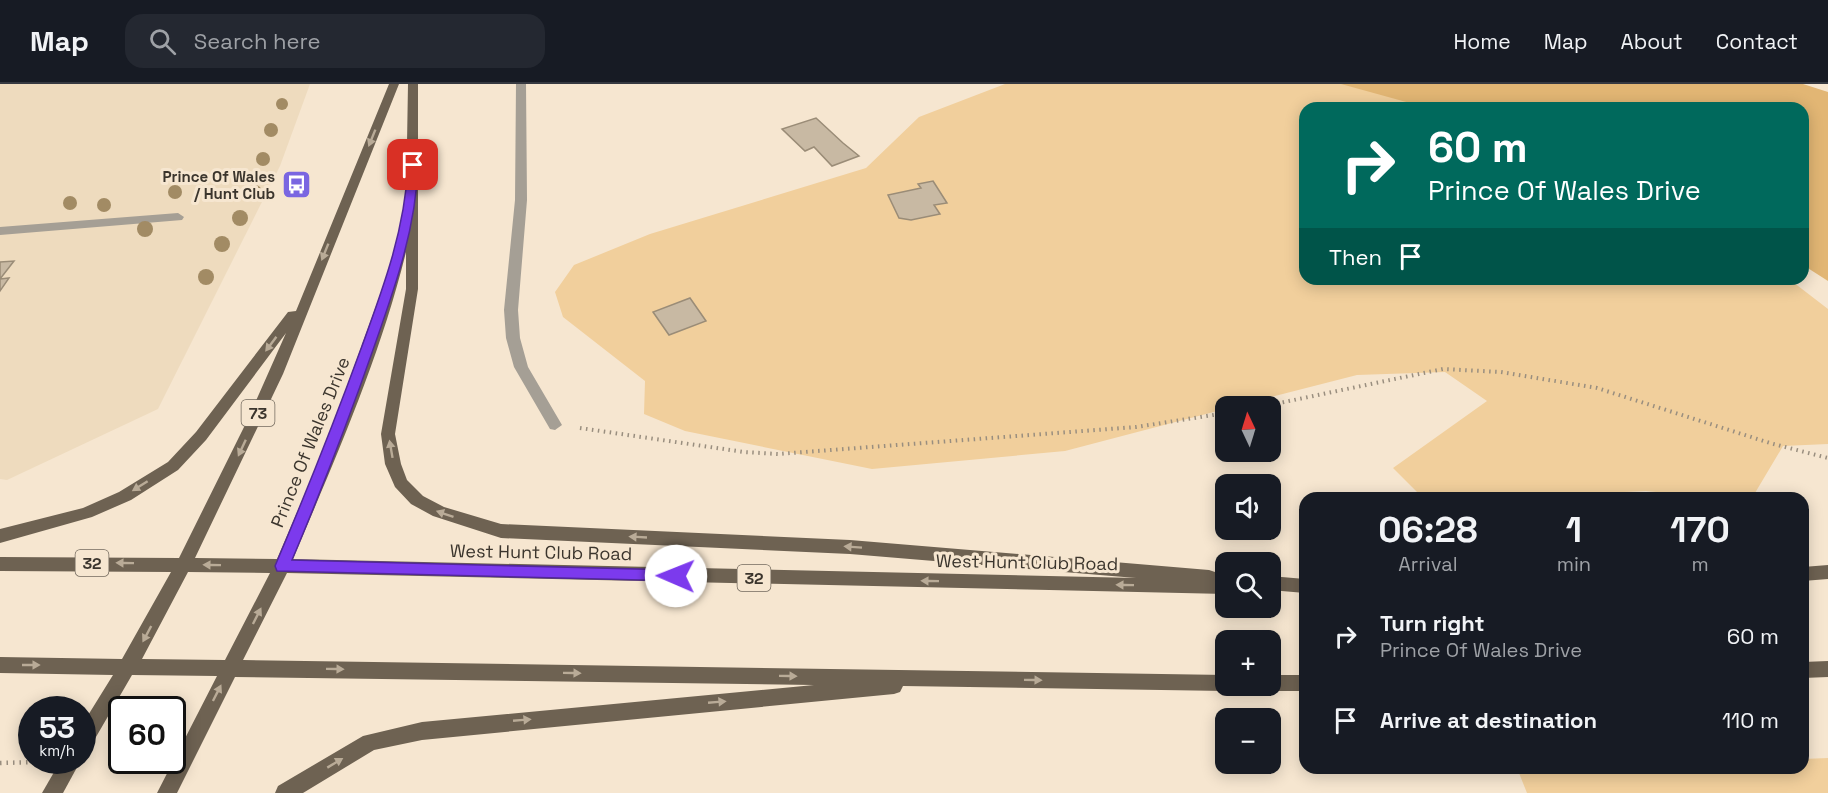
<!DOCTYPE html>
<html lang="en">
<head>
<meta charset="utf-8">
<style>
  body { margin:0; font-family:"Space Grotesk",sans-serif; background:#242831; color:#f1f3f6; height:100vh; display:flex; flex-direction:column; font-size:22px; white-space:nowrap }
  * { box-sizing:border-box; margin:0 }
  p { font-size:20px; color:#9ea1a6 }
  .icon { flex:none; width:33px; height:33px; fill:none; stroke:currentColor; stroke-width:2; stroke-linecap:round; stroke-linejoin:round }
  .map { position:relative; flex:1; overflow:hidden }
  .drawer { position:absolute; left:1299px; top:408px; width:510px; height:282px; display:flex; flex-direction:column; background:#171b24; border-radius:18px; box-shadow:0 3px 15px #0003 }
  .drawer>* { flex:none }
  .top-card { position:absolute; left:1299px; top:18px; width:510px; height:183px; border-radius:18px; box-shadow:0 3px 15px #0003; background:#00695c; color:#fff; overflow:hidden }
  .needle { width:39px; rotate:356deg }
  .fabs { position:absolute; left:1215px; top:312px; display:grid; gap:12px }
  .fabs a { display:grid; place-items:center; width:66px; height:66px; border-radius:12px; background:#171b24; box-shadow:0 3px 15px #0003; font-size:30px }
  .speed { position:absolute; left:18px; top:612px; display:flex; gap:12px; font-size:30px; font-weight:700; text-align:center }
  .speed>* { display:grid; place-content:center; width:78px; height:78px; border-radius:50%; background:#171b24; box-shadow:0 3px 15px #0003; line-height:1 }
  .speed small { font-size:15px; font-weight:400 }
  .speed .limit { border:3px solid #111; border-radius:9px; background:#fff; color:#111 }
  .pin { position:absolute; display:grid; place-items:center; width:51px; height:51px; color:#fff; margin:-26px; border-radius:12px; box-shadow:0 3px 9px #0006 }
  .me { position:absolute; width:66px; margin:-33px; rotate:271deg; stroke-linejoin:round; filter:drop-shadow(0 0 4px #0008) }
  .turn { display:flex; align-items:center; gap:21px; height:126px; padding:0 30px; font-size:27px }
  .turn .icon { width:78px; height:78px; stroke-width:2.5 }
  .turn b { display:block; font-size:42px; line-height:51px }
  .then { display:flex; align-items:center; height:57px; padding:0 30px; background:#0003; gap:12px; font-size:22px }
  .eta { display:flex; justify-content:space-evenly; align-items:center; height:102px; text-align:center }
  .eta b { font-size:36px; font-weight:700; line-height:42px }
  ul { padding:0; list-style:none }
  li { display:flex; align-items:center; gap:18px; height:84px; padding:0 30px }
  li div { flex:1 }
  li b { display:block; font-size:22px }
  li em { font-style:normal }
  header { display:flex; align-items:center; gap:36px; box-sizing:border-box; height:84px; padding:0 30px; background:#171b24; border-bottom:2px solid #363941 }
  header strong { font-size:28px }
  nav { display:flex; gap:33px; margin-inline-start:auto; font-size:21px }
  .search { width:420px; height:54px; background:#242831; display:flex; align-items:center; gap:15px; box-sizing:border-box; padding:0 21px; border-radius:18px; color:#9ea1a6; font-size:22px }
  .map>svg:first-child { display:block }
  .built { fill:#eedbbe }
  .green { fill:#f1cf9c }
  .water { fill:#e2b674 }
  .building { fill:#c8b9a3; stroke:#9a8c77; stroke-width:1.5 }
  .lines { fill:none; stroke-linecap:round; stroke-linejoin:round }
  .path-far1 { stroke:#998e7f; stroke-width:4; stroke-dasharray:1.5 4.5; stroke-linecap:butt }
  .path { stroke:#998e7f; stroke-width:4.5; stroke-dasharray:1.5 5; stroke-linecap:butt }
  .minor { fill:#a59f95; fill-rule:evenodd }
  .major { fill:#6e6252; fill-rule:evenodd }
  .tree { fill:#a28b64 }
  .oneway { fill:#b9ab97 }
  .route { fill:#7c3aed; stroke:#51269a; stroke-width:1.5 }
  .labels { text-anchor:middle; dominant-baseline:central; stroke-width:6; stroke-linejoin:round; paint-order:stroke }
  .far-poi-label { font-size:15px; font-weight:bold; fill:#3b352d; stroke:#f6e6d0; text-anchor:end }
  .shield { fill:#f6e6d0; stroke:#736a5e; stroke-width:1.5 }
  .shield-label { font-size:16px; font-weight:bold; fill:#3b352d }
  .street-label { font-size:18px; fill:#3b352d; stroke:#f6e6d0 }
</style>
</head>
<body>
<header>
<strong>Map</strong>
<div class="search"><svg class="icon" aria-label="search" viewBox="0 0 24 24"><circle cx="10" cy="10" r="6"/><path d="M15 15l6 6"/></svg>Search here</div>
<nav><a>Home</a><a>Map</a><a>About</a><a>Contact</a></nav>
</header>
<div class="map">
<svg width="1828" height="709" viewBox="0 0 1828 709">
  <rect width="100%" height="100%" fill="#f6e6d0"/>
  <path class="built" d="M0,0h310l-30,82 -122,243 -151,71 -7,-1z"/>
  <g class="green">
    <path d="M1005,0h352l77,24h-129v171h484l39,30v135l-45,2 -31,52h-36l-70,-7 -150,7h-73l-30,-30 94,-67 -42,-29 -88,3 -121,31h-10l-1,3 -160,42 -193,18 -187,-38 -41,-17 1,-33 -82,-64 -8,-25 19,-27 76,-31 216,-66 53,-51z"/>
    <path d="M1828,674v35h-301l-8,-20 106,-5h178v-9z"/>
  </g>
  <path class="water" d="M1341,0h462l25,8v189l-25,-16v-157h-375z"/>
  <g class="building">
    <path d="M816,34l27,25 16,13 -27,10 -18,-19 -9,4 -23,-22z"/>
    <path d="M933,97l14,22 -13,2 6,9 -29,6 -12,-2 -11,-23 33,-7 -3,-4z"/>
    <path d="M14,177l-14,18 9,-1 -9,13v-29z"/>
    <path d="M690,214l16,23 -37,14 -16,-23z"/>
  </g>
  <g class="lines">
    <g class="path-far1">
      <path d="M1265,322l178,-37 58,3 96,16 173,55 58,15"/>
      <path d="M580,344l164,24 34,2 358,-27 90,-14"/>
    </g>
    <path class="path" d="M0,679l38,-1"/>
    <g class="minor">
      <path d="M516,0h10l1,116 -9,110 2,28 8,29 34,58 -7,5 -5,-1 -36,-62 -8,-29 -2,-28 11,-110z"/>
      <path d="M178,129l6,4 -2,3 -182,15v-8z"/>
    </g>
    <g class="major">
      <path d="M389,0h10l-116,290 -88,184 82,1 48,-112 64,-177 17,-67 2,-119h10v205l-23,145 6,30 6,16 16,16 21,11 57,17 349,16 359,30 6,2 1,8h10v14l-939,-21 -44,87 983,15v11h8l-2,3 -6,2 -323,-5 -3,6 -6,2 -472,46 -48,10 -71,43h-28l3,-7 85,-50 59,-14 392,-37 -579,-8 -58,116h-20l60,-117 -85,-1 -43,74 -7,3v-27l31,-50 -113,-2v-16l122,2 49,-87 -171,-1v-14l179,1 68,-137 39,-88 -80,107 -28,30 -47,30 -39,17 -92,26v-14l83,-21 36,-16 49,-30 28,-30 92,-120 8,-1zM406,168v37l-25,145 4,30 10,23 16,17 22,12 68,22 349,16 286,24 -843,-19c42,-100 87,-201 113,-307zM188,488l82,1 -45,87 -83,-1z"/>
      <path d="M1828,481v14l-25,2v-14z"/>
      <path d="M1270,492l35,3v14l-35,-3z"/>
      <path d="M1828,577v16l-25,1v-16z"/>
      <path d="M1270,591h35v16h-35l-6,-2 -2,-3h8z"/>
      <path d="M61,676h20l-18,33h-21z"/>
    </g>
  </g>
  <g class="tree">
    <circle cx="282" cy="20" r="6"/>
    <circle cx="271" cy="46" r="7"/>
    <circle cx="263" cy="75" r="7"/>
    <circle cx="175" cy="108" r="7"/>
    <circle cx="255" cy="108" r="7"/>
    <circle cx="70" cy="119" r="7"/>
    <circle cx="104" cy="121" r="7"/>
    <circle cx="240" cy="134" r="8"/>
    <circle cx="145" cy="145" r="8"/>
    <circle cx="222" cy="160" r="8"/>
    <circle cx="206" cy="193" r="8"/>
  </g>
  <defs><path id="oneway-solid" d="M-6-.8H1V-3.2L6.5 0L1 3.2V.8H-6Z" transform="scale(1.5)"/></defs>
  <g class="oneway">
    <use href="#oneway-solid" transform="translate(372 54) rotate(112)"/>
    <use href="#oneway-solid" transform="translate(325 168) rotate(112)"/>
    <use href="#oneway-solid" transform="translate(271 260) rotate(127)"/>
    <use href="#oneway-solid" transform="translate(242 364) rotate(115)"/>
    <use href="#oneway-solid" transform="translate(391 365) rotate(-100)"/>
    <use href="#oneway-solid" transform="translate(140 402) rotate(148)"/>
    <use href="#oneway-solid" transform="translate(445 430) rotate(-161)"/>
    <use href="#oneway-solid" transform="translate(638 453) rotate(-177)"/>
    <use href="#oneway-solid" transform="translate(853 463) rotate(-176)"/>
    <use href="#oneway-solid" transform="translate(125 479) rotate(-179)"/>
    <use href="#oneway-solid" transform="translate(212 481) rotate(-179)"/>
    <use href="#oneway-solid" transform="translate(930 497) rotate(-179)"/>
    <use href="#oneway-solid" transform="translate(1125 501) rotate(-179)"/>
    <use href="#oneway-solid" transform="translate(257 532) rotate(-63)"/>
    <use href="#oneway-solid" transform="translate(147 550) rotate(118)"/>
    <use href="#oneway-solid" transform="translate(31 581)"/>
    <use href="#oneway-solid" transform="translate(335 585) rotate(1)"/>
    <use href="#oneway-solid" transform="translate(572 589) rotate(1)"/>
    <use href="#oneway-solid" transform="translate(788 592) rotate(1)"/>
    <use href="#oneway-solid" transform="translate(1033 596) rotate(1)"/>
    <use href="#oneway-solid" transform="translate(217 609) rotate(-63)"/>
    <use href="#oneway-solid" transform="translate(717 618) rotate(-5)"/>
    <use href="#oneway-solid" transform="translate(522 636) rotate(-5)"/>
    <use href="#oneway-solid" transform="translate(335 679) rotate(-31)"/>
  </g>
  <path class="route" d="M413,78l5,3c-2,64 -23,122 -44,182 -25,72 -52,142 -82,213l384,10 8,6 -2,5 -405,-10 -2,-5c31,-73 60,-146 87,-220 22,-60 43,-117 46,-181z"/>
  <defs>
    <symbol id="bus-square" viewBox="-11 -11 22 22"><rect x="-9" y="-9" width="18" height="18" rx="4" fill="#7a66e1" stroke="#f6e6d0"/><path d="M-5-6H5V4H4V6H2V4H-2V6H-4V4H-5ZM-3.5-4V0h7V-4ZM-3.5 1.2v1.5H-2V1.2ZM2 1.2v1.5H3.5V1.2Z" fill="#fff"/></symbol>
  </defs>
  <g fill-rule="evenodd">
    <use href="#bus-square" x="280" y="84" width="33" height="33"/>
  </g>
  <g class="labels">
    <g class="far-poi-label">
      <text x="275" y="92">Prince Of Wales<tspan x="275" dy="17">/ Hunt Club</tspan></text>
    </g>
    <g class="shield">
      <rect x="241.5" y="316" width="33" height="26" rx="4.5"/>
      <rect x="75.5" y="466" width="33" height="26" rx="4.5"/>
      <rect x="737.5" y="481" width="33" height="26" rx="4.5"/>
    </g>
    <g class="shield-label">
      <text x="258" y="329">73</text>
      <text x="92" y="479">32</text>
      <text x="754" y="494">32</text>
    </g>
    <g class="street-label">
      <text transform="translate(310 358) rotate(-68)">Prince Of Wales Drive</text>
      <text transform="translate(541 468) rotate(1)">West Hunt Club Road</text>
      <text transform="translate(1027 478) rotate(1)">West Hunt Club Road</text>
    </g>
  </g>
</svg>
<div class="fabs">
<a><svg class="needle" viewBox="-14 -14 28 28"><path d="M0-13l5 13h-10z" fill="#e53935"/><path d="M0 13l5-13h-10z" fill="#9ea1a6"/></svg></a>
<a><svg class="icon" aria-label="sound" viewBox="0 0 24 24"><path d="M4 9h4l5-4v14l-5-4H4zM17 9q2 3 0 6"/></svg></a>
<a><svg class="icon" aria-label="search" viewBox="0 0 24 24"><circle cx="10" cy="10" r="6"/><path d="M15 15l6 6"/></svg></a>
<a>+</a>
<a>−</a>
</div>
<div class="speed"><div>53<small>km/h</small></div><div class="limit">60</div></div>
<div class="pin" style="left:413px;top:81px;background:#d93025"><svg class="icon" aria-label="arrive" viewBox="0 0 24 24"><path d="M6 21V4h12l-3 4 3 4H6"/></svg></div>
<svg class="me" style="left:676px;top:492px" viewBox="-20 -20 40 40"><circle r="19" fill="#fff"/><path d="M0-13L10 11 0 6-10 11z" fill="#7c3aed"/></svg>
<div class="top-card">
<div class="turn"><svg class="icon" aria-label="right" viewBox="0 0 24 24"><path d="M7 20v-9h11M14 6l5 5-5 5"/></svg><div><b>60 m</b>Prince Of Wales Drive</div></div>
<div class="then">Then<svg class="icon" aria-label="arrive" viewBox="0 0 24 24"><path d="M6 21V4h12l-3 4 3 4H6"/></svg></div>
</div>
<section class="drawer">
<div class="eta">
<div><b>06:28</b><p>Arrival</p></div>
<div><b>1</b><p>min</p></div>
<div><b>170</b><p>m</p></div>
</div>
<ul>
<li><svg class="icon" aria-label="right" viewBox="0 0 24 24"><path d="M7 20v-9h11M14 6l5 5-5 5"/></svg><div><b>Turn right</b><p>Prince Of Wales Drive</p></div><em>60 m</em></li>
<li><svg class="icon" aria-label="arrive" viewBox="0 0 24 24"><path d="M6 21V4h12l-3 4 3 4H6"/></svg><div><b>Arrive at destination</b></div><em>110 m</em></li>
</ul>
</section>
</div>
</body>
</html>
